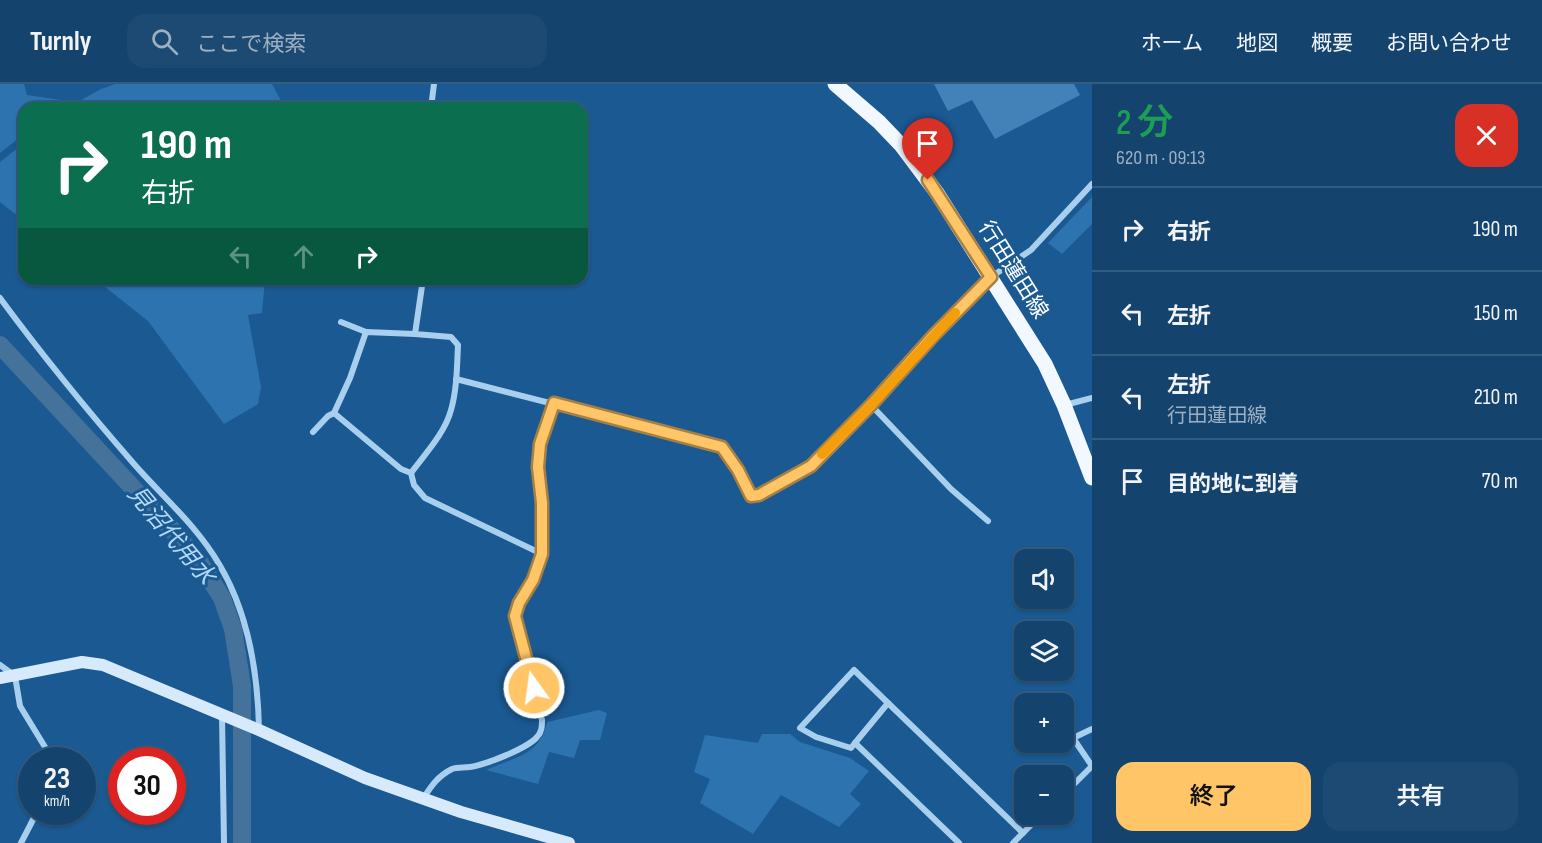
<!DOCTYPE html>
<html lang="ja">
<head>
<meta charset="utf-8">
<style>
  body { margin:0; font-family:"Sofia Sans Condensed","Noto Sans JP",sans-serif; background:#1d4a73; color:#f1f3f6; height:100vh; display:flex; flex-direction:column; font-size:22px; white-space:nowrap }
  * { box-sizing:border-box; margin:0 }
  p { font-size:20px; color:#9db0c2 }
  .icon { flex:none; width:33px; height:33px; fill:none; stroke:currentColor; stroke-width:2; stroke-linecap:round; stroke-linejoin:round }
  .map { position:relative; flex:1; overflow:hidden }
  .panel { display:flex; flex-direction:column; background:#14436e; width:450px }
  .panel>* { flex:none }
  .guide { position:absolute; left:18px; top:18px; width:570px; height:183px; border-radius:18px; box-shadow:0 2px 4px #0004,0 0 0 2px #335c81; background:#0b6e4f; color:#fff; overflow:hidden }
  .buttons { position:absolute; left:1014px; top:465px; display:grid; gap:12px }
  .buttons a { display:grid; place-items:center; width:60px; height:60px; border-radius:12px; background:#14436e; box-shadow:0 2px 4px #0004,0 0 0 2px #335c81; font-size:30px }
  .speed { position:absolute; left:18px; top:663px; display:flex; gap:12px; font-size:30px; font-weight:700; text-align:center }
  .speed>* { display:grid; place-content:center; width:78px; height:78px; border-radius:50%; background:#14436e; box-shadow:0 2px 4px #0004,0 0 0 2px #335c81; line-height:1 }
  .speed small { font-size:15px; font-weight:400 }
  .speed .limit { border:9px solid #d22; background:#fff; color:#111 }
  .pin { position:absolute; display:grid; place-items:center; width:51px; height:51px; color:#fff; margin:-62px -26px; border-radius:50% 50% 50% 0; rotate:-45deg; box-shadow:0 0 6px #0007 }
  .pin .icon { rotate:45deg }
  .me { position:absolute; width:66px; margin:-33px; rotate:346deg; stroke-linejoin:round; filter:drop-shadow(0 0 4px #0008) }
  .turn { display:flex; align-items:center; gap:21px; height:126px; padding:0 24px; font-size:27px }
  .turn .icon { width:78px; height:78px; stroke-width:2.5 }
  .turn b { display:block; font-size:42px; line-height:51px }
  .lanes { display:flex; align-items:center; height:57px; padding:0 24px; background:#0003; justify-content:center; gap:30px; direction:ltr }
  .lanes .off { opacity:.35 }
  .round { display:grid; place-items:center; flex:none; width:63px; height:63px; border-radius:18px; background:#1d4a73 }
  .headline { display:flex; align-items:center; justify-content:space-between; height:102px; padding:0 24px }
  h1 { font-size:36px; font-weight:600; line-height:45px; color:#1e9e55 }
  .action { display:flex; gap:12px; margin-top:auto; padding:12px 24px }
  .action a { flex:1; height:69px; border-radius:18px; background:#ffc567; color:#111; font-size:24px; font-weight:600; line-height:69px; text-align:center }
  .action a+a { background:#1d4a73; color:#f1f3f6 }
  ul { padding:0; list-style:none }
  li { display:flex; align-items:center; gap:18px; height:84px; padding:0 24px; border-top:2px solid #335c81 }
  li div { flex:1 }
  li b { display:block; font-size:22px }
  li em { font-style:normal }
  header { display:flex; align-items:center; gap:36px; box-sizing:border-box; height:84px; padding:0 30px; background:#14436e; border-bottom:2px solid #335c81 }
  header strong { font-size:28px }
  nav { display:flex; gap:33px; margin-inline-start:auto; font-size:21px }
  .search { width:420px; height:54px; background:#1d4a73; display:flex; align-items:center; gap:15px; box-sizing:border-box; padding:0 21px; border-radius:18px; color:#9db0c2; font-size:22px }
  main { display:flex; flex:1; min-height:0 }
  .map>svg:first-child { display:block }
  .green { fill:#2c73b0 }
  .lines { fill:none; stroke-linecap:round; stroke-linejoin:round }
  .river { stroke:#45729a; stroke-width:18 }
  .building { fill:#4382b9 }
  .street { stroke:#a9cfef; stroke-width:6 }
  .secondary { stroke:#d7eafb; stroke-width:12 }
  .primary { stroke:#f1f8ff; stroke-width:15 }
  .route-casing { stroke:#a68043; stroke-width:15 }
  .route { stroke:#ffc567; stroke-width:10 }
  .slow { stroke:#f59e0b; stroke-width:10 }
  .labels { text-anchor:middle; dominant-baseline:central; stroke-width:6; stroke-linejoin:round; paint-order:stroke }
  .street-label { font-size:22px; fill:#fff; stroke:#1a5992 }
  .water-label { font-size:24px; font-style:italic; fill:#b5d9f6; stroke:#1a5992 }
</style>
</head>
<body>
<header>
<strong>Turnly</strong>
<div class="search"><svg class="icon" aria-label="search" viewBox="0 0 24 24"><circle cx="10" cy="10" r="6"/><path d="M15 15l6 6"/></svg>ここで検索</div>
<nav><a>ホーム</a><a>地図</a><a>概要</a><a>お問い合わせ</a></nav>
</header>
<main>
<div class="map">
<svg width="1092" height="759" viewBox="0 0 1092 759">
  <rect width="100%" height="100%" fill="#1a5992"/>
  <g class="green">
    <path d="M0,0h24l3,11 41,6 -9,7h-35v26l-24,19z"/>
    <path d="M115,0h157l11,20 -3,4h-213l34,-19z"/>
    <path d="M24,59v78l-24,-19v-40z"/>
    <path d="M1092,113v27l-30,30 -14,-11z"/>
    <path d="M95,195h170l-3,34 -14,2 13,72 -3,17 -34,20 -76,-103z"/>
    <path d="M599,626l8,3 -7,27h-20l-6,18 -25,-6 -11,32 -52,-14c28,-13 54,-14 61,-48z"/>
    <path d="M762,650h28l10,8 50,16 19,13 -19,23 11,10 -22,23 -58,-32 -28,39 -53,-31 10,-24 -16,-7 11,-37 53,8z"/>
  </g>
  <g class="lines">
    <path class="river" d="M0,261l173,186 27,32 22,35 11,31 9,57v157"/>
  </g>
  <path class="building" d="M934,0h140l6,11 -85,44 -23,-39 -24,11z"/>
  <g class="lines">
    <g class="street">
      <path d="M431,24l3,-24"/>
      <path d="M0,214c42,57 87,112 134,166 29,33 63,62 85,100 30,50 39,110 40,166"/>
      <path d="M341,238l25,10"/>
      <path d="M415,250l-49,-2 -16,46 -16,35 67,56 10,4 3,12 11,13 117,56"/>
      <path d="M456,295l266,68 16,23 13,26 8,-1 52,-29 60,-61 62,-69 58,-59 40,-27 61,-66"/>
      <path d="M871,321l80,84 37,32"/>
      <path d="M1065,321l27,-7"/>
      <path d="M313,348l15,-16 6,-3"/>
      <path d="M411,389c14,-19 34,-40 40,-63 6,-21 6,-44 7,-65l-7,-8 -36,-3 8,-55"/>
      <path d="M0,581l15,11 5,30 25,41 1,13"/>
      <path d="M888,619l-34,-33 -54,58 16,9 35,11 4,-5 104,100"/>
      <path d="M222,631l2,128"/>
      <path d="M1092,645l-19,9 19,28"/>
      <path d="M855,659l33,-40 135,130 19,-19"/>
      <path d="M1064,710l28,-28"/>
      <path d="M423,715c8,-13 15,-23 29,-30 6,-2 12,-1 18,-2 15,-2 58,-19 67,-30 5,-5 5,-11 5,-17l-27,-104c6,-22 23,-40 27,-63 5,-29 -5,-58 -4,-88 0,-22 9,-41 16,-62"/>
      <path d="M21,759l16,-31"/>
      <path d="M1013,759l10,-10"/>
    </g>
    <path class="secondary" d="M0,594l82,-16 21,3 156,65 106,48 96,34 108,31"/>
    <path class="primary" d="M835,0l44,38 22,23 36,48 108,171 19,41 28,73"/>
  </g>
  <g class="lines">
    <defs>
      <path id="route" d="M534,604l-19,-72 4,-13 14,-23 9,-26v-51l-4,-36 2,-23 14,-41 168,44 16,23 13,26 8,-1 52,-29 60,-61 62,-69 58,-59 -63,-97"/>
    </defs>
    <use href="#route" class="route-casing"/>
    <use href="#route" class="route"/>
    <path class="slow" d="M822,370l49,-49 84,-92"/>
  </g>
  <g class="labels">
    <g class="street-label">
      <text transform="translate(1013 186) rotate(58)">行田蓮田線</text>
    </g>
    <g class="water-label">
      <text transform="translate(171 451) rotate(50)">見沼代用水</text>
    </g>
  </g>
</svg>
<div class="buttons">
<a><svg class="icon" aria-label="sound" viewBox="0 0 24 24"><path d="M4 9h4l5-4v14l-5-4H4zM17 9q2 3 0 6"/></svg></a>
<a><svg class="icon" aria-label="layers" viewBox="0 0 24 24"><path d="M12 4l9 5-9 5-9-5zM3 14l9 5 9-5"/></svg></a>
<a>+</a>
<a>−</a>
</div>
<div class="speed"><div>23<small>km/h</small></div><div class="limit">30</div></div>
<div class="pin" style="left:928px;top:96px;background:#d93025"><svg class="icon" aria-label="arrive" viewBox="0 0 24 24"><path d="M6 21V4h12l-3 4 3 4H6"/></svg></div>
<svg class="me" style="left:534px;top:604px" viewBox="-20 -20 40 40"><circle r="17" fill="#ffc567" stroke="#fff" stroke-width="3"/><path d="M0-11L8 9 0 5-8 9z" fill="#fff"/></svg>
<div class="guide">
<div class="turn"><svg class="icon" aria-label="right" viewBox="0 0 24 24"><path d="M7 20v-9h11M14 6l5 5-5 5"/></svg><div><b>190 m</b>右折</div></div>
<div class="lanes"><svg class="icon off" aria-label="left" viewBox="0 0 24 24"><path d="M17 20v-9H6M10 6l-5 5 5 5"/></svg><svg class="icon off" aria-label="ahead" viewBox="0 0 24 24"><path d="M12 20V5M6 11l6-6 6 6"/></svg><svg class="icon" aria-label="right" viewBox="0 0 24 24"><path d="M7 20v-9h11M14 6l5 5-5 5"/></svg></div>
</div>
</div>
<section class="panel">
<div class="headline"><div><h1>2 分</h1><p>620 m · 09:13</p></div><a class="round" style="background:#d93025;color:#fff"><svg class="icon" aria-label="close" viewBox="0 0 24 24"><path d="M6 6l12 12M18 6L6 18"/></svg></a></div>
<ul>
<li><svg class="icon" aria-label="right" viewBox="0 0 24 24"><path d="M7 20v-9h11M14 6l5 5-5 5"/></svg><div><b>右折</b></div><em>190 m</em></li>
<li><svg class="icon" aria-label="left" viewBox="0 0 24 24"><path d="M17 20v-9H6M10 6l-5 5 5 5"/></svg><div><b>左折</b></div><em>150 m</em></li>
<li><svg class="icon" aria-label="left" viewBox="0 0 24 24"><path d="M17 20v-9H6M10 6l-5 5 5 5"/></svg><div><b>左折</b><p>行田蓮田線</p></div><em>210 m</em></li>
<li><svg class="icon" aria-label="arrive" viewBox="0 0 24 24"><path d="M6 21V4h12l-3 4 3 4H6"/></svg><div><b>目的地に到着</b></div><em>70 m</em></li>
</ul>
<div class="action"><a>終了</a><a>共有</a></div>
</section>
</main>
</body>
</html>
